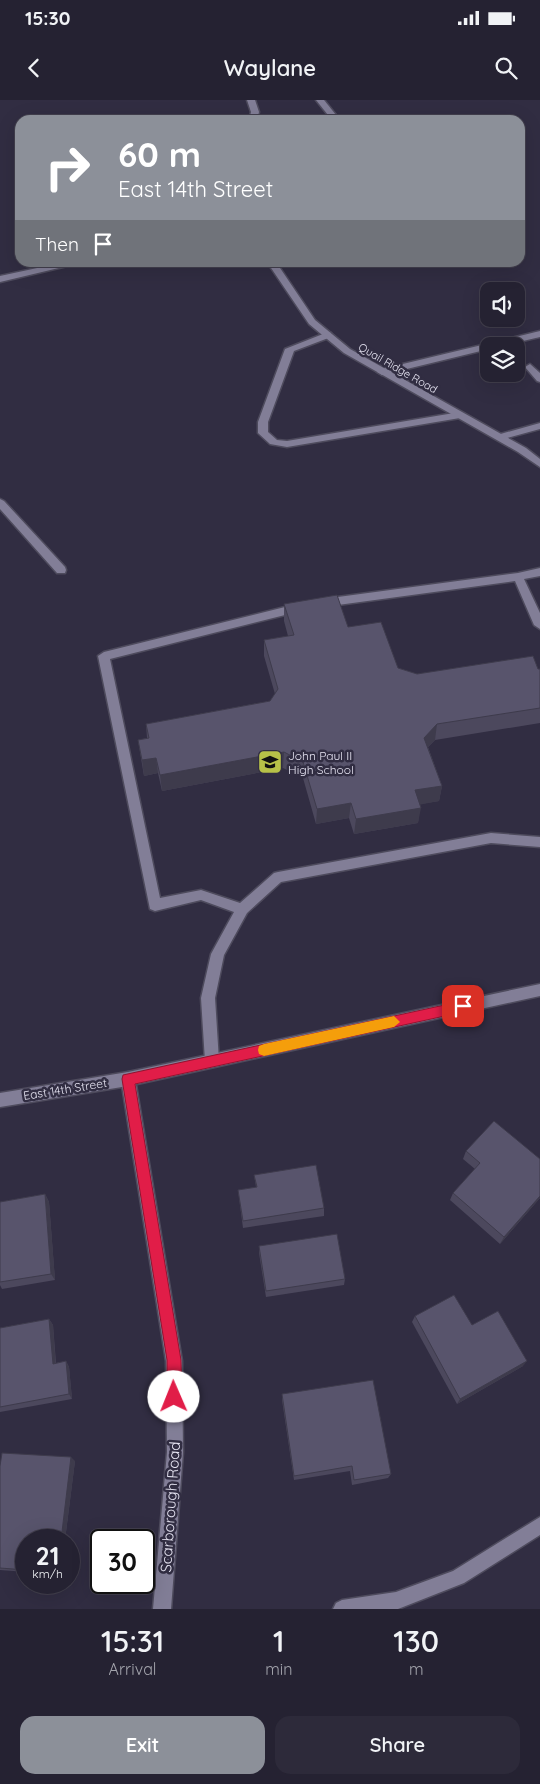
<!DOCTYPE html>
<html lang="en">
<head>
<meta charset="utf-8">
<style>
  body { margin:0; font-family:Quicksand,sans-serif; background:#2d2a3a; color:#f1f3f6; height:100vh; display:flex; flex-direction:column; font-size:19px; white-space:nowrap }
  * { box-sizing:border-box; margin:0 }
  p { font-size:16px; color:#a3a4ac }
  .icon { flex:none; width:28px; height:28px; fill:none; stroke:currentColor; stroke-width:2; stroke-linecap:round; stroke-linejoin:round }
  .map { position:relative; height:1509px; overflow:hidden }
  .details { display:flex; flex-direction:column; background:#252232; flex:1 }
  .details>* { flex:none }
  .guide { position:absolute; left:15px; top:15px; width:510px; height:152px; border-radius:15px; box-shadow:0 5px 20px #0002,0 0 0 1px #423f4d; background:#8c9099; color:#fff; overflow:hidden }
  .fabs { position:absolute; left:480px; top:182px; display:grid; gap:10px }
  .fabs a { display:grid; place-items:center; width:45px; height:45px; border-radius:10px; background:#252232; box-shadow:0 5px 20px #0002,0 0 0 1px #423f4d; font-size:25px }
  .speed { position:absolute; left:15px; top:1429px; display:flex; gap:10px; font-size:25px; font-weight:700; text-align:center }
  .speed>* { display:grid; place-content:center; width:65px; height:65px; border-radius:50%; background:#252232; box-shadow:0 5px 20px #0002,0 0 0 1px #423f4d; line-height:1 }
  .speed small { font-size:12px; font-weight:400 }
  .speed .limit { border:2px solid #111; border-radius:8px; background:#fff; color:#111 }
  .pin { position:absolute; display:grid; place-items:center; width:42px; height:42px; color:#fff; margin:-21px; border-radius:10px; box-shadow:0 2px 8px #0006 }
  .me { position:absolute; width:55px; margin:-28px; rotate:359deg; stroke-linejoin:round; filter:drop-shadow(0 0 4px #0008) }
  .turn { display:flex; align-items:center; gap:18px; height:105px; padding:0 20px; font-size:22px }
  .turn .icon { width:65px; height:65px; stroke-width:2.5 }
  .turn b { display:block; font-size:35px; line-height:42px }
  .then { display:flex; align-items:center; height:48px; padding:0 20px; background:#0003; gap:10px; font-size:19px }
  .eta { display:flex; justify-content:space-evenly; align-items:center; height:85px; text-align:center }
  .eta b { font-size:30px; font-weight:600; line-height:35px }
  .primary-button { display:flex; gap:10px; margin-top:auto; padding:10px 20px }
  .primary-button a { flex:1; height:58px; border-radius:15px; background:#8c9099; color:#fff; font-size:20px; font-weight:600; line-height:58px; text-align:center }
  .primary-button a+a { background:#2d2a3a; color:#f1f3f6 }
  .status { display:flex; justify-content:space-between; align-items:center; height:35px; padding:0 25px; background:#252232; direction:ltr }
  .status svg { height:14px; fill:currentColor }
  header { display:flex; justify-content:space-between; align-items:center; height:65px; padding:0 20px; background:#252232; font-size:22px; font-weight:600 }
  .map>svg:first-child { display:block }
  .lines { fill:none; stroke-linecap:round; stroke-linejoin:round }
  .lane-casing { stroke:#4e4b5d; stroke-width:3 }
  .street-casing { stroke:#4e4b5d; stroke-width:3 }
  .secondary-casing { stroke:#4e4b5d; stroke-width:3 }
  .lane { fill:#827e97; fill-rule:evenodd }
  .street { fill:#827e97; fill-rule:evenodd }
  .secondary { fill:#827e97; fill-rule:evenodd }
  .wall { fill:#4c485d }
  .shaded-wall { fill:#3e3b4c }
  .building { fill:#58546c; stroke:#3e3b4c }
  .route { fill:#e11d48; stroke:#92132f }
  .slow { fill:#f59e0b }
  .labels { text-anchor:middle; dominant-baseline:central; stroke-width:5; stroke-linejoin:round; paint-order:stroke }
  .far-street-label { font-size:11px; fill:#e6e4f2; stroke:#312d42 }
  .poi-label { font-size:12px; fill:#e6e4f2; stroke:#312d42; text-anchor:start }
  .street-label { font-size:12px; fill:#e6e4f2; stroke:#312d42 }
  .near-street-label { font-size:15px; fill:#e6e4f2; stroke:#312d42 }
</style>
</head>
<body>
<div class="status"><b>15:30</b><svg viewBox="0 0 49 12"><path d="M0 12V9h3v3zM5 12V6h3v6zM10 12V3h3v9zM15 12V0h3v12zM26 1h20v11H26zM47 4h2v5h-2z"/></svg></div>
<header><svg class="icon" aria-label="back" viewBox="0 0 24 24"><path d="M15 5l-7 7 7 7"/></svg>Waylane<svg class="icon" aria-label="search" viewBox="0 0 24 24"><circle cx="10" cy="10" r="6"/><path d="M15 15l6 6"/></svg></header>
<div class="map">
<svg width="540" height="1509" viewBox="0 0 540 1509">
  <rect width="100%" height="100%" fill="#312d42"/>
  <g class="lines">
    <defs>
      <g id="lane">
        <path d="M316,0h8l16,20h-8z"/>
        <path d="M65,162h19l-84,20v-6z"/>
        <path d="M540,231v6l-39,9h-12v3l-107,26 -5,-3 5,-3z"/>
        <path d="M328,232l3,1v4l-37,14 -26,71v10l9,8 10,1 173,-29 5,3 -5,3 -173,29 -17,-3 -12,-11v-11l27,-73z"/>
        <path d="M530,264l10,9v9l-3,-1 -12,-14z"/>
        <path d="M540,323v6l-40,11 -5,-3 2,-2z"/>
        <path d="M0,399l4,2 61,66 1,3 -1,3h-8l-57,-64z"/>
        <path d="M540,468v8l-16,3 16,34v16l-6,-4 -19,-44 -192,26 -5,-4 5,-4 195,-26z"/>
        <path d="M301,503l4,1 1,3 -1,3 -195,49 50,239 41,-8 39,13 34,-30 4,-1 213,-39 49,4v10l-49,-4 -210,39 -34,31 -23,42 -9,43 4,63 -2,5 -5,1 -5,-1 -2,-5 -4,-63 10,-44 23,-42 -33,-12 -46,11 -5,-2 -52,-253 6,-4z"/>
      </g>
      <g id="street">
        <path d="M247,0h8l4,12 -2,8h-8l2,-8z"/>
        <path d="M267,162h9l39,58 35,29 176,99 14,11v8l-22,-15 -174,-99 -35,-29z"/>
        <path d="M128,972l5,2 2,5 47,282 1,91 -12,157h-18l14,-157 -1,-91 -45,-282 2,-5z"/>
        <path d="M540,1417v18l-76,48 -66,26h-65l3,-6 6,-3 54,-8 57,-21z"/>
      </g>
      <path id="secondary" d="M540,884v12l-412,90 -128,21v-14l128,-21z"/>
    </defs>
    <use href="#lane" class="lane-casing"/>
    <use href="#street" class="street-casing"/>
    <use href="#secondary" class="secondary-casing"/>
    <use href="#lane" class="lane"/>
    <use href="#street" class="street"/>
    <use href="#secondary" class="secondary"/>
  </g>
  <g class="wall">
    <path d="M284,504l64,23 50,41 19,6 123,-5v54l-105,17 -7,7 14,39 -3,15 -19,3 -2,19 -64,11 -5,-16 -33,6 -13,-46 -20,-10 -121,23 -4,-18 -14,3 -6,-36 9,-2 -1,-14 124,-23 5,-7 -11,-38v-16l24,-4 -4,-15z"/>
    <path d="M466,1051l74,8v39l-40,46 -50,-44 3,-7 22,-24 -12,-10z"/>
    <path d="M254,1075l70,33v8l-81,12 -5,-38 18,-3z"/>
    <path d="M45,1094l4,8 6,78 -53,9 -2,-4v-83z"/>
    <path d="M259,1146l86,33 -1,6 -78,12 -7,-44z"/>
    <path d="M415,1216l57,9 51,41 -66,38 -45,-82z"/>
    <path d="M49,1219l4,6 3,38 10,-2 3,6 3,32 -72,13v-84z"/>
    <path d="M282,1294l109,80 -3,4 -36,7 -2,-14 -56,9 -12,-80z"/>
    <path d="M75,1361l-10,79h-39v32l-26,-2v-104z"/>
  </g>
  <g class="shaded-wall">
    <path d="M437,624l-2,16 -13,13 2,-15z"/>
    <path d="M284,652l-1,16 -121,23 -2,-16z"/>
    <path d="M156,658l2,15 -14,3 -2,-16z"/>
    <path d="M442,686l-3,15 -26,5 2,-16z"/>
    <path d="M351,703l-2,15 -33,6 1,-15z"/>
    <path d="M421,708l-3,15 -64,11 2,-15z"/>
    <path d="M45,1094l4,8 6,78 -4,-6z"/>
    <path d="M540,1096v2l-40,46 4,-7z"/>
    <path d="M49,1219l4,6 3,44 -3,-5z"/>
    <path d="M66,1261l3,6 3,32 -3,-5z"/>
    <path d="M527,1261l-4,5 -66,38 3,-5z"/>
    <path d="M71,1357l4,4 -10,79h-4z"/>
  </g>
  <g class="building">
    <path d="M337,495l11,32 33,-5 17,46 19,6 116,-18 5,13h2v39l-103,16 -13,14 18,48 -27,4 6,18 -65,11 -5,-16 -34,6 -14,-47 -19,-10 -124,23 -4,-17 -14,2 -4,-20 11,-2 -3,-14 124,-23 8,-12 -14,-49 30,-5 -10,-31z"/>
    <path d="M494,1021l46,38v37l-36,41 -51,-44 27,-30 -14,-12z"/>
    <path d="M316,1065l8,43 -81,13 -5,-31 19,-3 -3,-12z"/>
    <path d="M45,1094l6,80 -51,8v-80z"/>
    <path d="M337,1134l8,45 -79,12 -7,-45z"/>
    <path d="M454,1195l18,30 26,-14 29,50 -67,38 -45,-83z"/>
    <path d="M49,1219l4,45 13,-3 3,33 -69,13v-79z"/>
    <path d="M373,1280l18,94 -37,6 -2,-14 -58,10 -12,-82z"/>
    <path d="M2,1353l69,4 -10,83h-35v30l-26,-2v-102z"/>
  </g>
  <path class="route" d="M463,901l6,5 -6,6 -328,72 46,276 1,37 -2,5 -6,3 -5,-3 -2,-5v-37l-45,-281 1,-4z"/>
  <path class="slow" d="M394,916l6,6 -6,5 -130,29 -5,-2 -1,-4 1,-4 5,-2z"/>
  <defs>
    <symbol id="school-square" viewBox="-11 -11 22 22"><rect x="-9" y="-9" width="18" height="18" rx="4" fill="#b7c148" stroke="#312d42"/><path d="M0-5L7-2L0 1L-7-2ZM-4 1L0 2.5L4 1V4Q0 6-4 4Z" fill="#111"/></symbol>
  </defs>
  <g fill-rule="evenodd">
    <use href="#school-square" x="256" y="648" width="28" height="28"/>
  </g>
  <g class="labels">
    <g class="far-street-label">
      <text transform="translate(398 268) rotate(30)">Quail Ridge Road</text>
    </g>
    <g class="poi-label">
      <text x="288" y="655">John Paul II<tspan x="288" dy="14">High School</tspan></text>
    </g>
    <g class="street-label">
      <text transform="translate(65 989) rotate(-9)">East 14th Street</text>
    </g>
    <g class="near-street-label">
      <text transform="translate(170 1407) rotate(-86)">Scarborough Road</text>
    </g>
  </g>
</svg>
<div class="fabs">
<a><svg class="icon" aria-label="sound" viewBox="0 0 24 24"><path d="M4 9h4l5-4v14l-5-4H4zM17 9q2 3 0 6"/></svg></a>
<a><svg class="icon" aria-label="layers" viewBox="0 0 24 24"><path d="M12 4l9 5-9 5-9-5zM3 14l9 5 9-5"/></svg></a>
</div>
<div class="speed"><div>21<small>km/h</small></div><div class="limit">30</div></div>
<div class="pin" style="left:463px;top:906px;background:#d93025"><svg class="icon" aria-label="arrive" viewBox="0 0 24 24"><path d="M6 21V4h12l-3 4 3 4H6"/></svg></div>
<svg class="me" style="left:174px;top:1297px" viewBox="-20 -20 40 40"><circle r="19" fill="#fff"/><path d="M0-13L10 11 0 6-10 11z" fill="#e11d48"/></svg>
<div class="guide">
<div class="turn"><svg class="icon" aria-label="right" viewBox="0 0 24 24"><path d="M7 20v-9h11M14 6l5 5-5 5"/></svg><div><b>60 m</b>East 14th Street</div></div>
<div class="then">Then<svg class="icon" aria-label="arrive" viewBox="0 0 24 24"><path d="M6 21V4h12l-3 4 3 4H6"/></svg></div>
</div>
</div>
<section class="details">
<div class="eta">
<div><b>15:31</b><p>Arrival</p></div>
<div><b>1</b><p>min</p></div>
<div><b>130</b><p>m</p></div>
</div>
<div class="primary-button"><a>Exit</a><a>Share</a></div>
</section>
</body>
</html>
